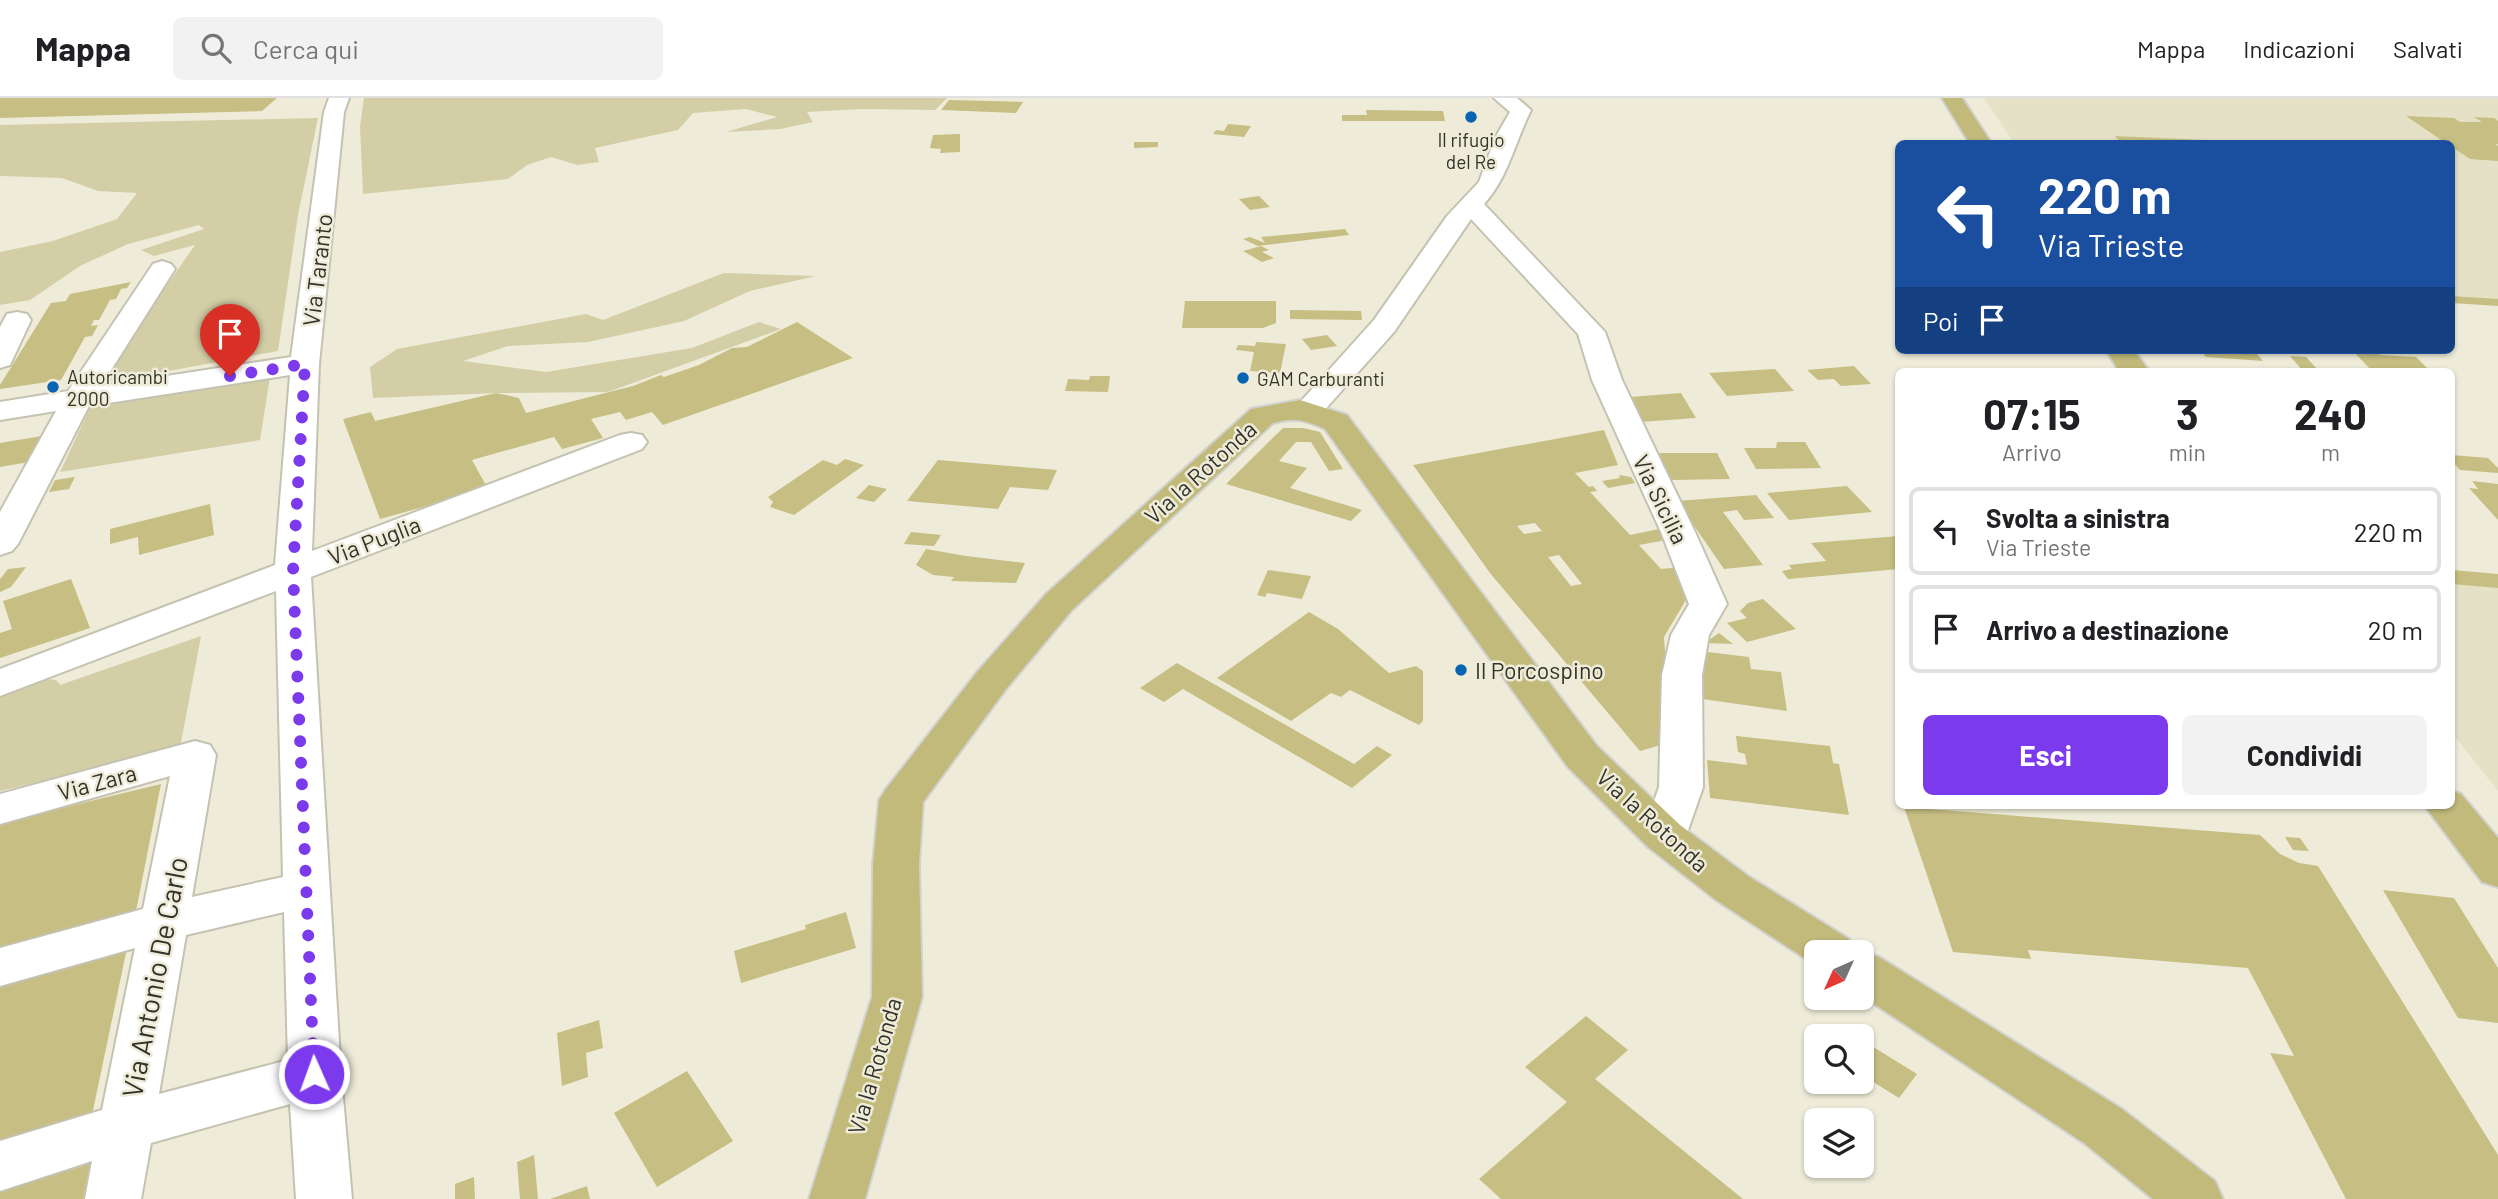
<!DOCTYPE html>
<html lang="it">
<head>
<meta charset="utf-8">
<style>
  body { margin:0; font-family:Barlow,sans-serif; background:#f2f2f2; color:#202124; height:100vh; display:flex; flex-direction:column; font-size:26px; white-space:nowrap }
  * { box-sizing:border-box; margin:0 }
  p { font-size:23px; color:#757577 }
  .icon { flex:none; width:38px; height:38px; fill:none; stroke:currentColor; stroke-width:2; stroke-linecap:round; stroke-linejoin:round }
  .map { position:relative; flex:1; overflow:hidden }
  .panel { position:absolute; left:1895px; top:270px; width:560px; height:441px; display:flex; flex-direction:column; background:#fff; border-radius:10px; box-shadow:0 2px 5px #0004 }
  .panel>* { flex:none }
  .top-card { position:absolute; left:1895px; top:42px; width:560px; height:214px; border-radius:10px; box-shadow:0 2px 5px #0004; background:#1a4fa0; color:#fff; overflow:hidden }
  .needle { width:46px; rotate:225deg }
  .controls { position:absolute; left:1804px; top:842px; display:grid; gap:14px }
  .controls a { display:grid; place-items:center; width:70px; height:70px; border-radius:10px; background:#fff; box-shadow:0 2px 5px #0004; font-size:35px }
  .pin { position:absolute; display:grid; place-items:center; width:60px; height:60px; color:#fff; margin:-72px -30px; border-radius:50% 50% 50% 0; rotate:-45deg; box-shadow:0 0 7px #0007 }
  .pin .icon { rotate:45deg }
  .me { position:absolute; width:77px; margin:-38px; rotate:358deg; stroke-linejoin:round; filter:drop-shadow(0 0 5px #0008) }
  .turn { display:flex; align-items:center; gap:24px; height:147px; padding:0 28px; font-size:32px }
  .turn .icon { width:91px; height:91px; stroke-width:2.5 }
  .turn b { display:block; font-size:49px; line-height:60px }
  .then { display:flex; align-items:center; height:66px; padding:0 28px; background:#0003; gap:14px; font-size:26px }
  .eta { display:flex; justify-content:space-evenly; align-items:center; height:119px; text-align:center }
  .eta b { font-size:42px; font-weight:700; line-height:49px }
  .primary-button { display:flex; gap:14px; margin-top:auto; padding:14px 28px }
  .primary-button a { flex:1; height:80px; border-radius:10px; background:#7c3aed; color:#fff; font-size:28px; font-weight:700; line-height:80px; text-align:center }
  .primary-button a+a { background:#f2f2f2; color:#202124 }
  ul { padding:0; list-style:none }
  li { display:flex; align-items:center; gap:21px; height:88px; margin:0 14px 10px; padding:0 14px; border:4px solid #e0e0e0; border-radius:10px }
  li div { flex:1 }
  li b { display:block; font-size:26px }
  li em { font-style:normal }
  header { display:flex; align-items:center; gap:42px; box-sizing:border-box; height:98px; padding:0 35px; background:#fff; border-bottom:2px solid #e0e0e0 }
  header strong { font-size:33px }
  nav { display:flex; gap:38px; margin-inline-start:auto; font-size:24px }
  .search { width:490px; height:63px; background:#f2f2f2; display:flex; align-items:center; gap:18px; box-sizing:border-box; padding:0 24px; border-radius:10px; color:#757577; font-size:26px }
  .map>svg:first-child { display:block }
  .built { fill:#e4e1c7 }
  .green { fill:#d3cea6 }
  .building { fill:#c6be82; fill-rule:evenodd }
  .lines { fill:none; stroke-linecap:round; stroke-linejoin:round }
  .minor-casing { stroke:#c4c2b0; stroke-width:4 }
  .major-casing { stroke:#d2d2d0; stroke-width:4 }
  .minor { fill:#fff; fill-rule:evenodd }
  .major { fill:#c2ba7b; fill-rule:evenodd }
  .route { stroke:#7c3aed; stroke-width:12; stroke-dasharray:0 21.6 }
  .poi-dot { fill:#0965b2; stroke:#eeecd9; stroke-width:2.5 }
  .labels { text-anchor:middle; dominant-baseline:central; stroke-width:5; stroke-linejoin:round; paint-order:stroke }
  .far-poi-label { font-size:19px; fill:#32312a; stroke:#eeecd9; text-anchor:start }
  .street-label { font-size:23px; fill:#32312a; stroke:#eeecd9 }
  .poi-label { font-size:23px; fill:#32312a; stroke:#eeecd9; text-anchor:start }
  .near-street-label { font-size:28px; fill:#32312a; stroke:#eeecd9 }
</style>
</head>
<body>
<header>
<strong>Mappa</strong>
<div class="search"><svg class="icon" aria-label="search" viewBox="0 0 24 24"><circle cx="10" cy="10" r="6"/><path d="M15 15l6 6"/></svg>Cerca qui</div>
<nav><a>Mappa</a><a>Indicazioni</a><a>Salvati</a></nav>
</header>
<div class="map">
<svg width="2498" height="1101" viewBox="0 0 2498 1101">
  <rect width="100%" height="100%" fill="#eeecd9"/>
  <g class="built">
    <path d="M1984,0h514v207l-46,-3v-158l-438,-1z"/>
    <path d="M2452,485l46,4v204l-46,-58z"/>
  </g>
  <g class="green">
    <path d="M364,0h583l-12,12 -74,-1 -54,3 6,10 -33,7 -54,3 51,-15 -31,-8 -53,4 -15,17 -83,18 4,14 -22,3 -26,-8 -24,8 -19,14 -145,15 -3,-68z"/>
    <path d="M318,20l-20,97 -20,136 -176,32 21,-35 72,-103 -41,11 -13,-6 63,-21 -5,-4 -71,19 -48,22 -50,34 -30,5v-53l53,-11 64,-22 20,-26 -39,-2 -36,-13 -62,-2v-51z"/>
    <path d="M724,175l92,3 -66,15 -66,30 -96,21 -80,4 -45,15 83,11 146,-24 67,-26 22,7 -173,63 -112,1 -123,5 -3,-31 27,-18 189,-35 17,6z"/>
    <path d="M270,279l-10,63 -200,32 31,-66z"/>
    <path d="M201,538l-21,112 -180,43v-101l36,-12 20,2 4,5z"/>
  </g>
  <g class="building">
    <path d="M0,0h277l-15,13 -262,7z"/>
    <path d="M949,2l74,2 -7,11 -75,-3z"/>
    <path d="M1366,12l77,1 2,10h-103v-6h25z"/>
    <path d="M2406,18l48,2 6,4h22l-8,-5 20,1 4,3v23h-3l3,2v15l-28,-2 -18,-12v-3h-5z"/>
    <path d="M1228,26l23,2 -7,11 -31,-3 3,-4 8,1z"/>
    <path d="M960,36v18l-20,1 1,-4 -11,-1 3,-13z"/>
    <path d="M2115,38l113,5 3,3h-109z"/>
    <path d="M1134,44h24v5l-24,1z"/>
    <path d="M1259,98l11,11 -20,3 -11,-11z"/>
    <path d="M1345,131l4,6 -91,11 -15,-7 7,-2 15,6 -4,-6z"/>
    <path d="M1261,148l8,4 -7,2 12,6 -12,4 -19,-11z"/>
    <path d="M131,184l-4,6 -6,1 -5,10 -6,1 -11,20h-5l-3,6 7,-1 -6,11 -7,1 -24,43 -61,9v-4l51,-82 15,-2 4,-7z"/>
    <path d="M2452,198l46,3v7l-46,-3z"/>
    <path d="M1185,203h91v22l-13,5h-81z"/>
    <path d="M1290,212l71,1 1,9 -72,-1z"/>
    <path d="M797,224l56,36 -190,67 -11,-13 -26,8 -6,-8 -29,7 12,19 -41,11 -8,-12 -82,23 16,29 -108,30 -37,-100 28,-7 4,9 121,-28 23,5 7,15 107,-27 28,-11 3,2 35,-12 33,-17 15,-1z"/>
    <path d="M1327,237l10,11 -26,4 -9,-11z"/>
    <path d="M1256,244l30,2 -6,29 -30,-2 4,-19 -18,-2 2,-5 17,1z"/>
    <path d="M2200,252h54l9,11 -57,-4z"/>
    <path d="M2352,252h24l4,5 36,2 14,14h-58z"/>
    <path d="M2290,258l16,1 13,14h-16z"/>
    <path d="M1854,268l17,18 -30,2 -7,-7 -16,1 -11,-10z"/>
    <path d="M1775,271l19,22 -67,5 -18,-23z"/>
    <path d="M1090,278h20l-2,16 -43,-1 3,-12 21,1z"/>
    <path d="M1681,295l15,25 -56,4 -10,-25z"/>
    <path d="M1283,330h20l17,4 23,37 -14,2 -18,-29h-15l-17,19 28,7 -17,20 72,22 -11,11 -125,-37z"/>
    <path d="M1604,332l14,35 -43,8 14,14 4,-1 4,5 -7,1 40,43 34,-7 3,6 -6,7 -22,4 22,24 21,-2 11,21 -29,49 7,105 -31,9 -150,-178 -77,-108zM1535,425l7,8 -18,3 -7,-8zM1559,457l23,29 -11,2 -23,-29z"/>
    <path d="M48,337l-13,26 -35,6v-24z"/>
    <path d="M1777,344h28l16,26 -65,1 -12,-21h32z"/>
    <path d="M1659,355h58l13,26 -59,1z"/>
    <path d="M2452,357l36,3 10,10v5l-38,-3 -8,-9z"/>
    <path d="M845,361l19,6 -70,50 -24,-8 3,-5 -5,-5 55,-37 14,5z"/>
    <path d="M938,362l83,7 36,3 -9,20 -38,-3 -12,22 -91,-8z"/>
    <path d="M1619,377l12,2 4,6 -27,5 -6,-7 18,-3z"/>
    <path d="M75,379l-6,12 -20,3 6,-12z"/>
    <path d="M2472,383l26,3v36l-29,-32 9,1z"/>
    <path d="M869,387l18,4 -13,13 -18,-4z"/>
    <path d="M1847,388l25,26 -83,8 -22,-27z"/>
    <path d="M1756,397l18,23 -30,2 -7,-10 -14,2 40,53 -39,4 -47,-68z"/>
    <path d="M210,406l4,31 -75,20 -1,-18 -28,7v-15z"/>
    <path d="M911,434l30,3 -7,11 -30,-2z"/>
    <path d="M1899,438v33l-111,10 -6,-8 10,-2 -3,-4 37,-4 -15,-18z"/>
    <path d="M926,451l40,7 59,7 -9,20 -65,-2 3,-4 -21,-2 -17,-10z"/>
    <path d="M26,469l-15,20 -11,5v-13l8,-10z"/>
    <path d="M1268,472l43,6 -9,23 -35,-6 -2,4 -8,-2z"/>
    <path d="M2452,472l46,4v14l-46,-4z"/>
    <path d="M71,481l19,49 -90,30v-25l12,-4 -9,-28z"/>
    <path d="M1763,501l33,30 -49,13 -20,-19 20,-5 -7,-7 8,-8z"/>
    <path d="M1309,514l29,17 51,44 27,-7 7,5v50l-4,4 -69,-35 -9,7 -10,-4 -40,28 -74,-43z"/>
    <path d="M1719,535l14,11 -28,-1z"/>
    <path d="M1699,553l50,6 2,12 30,3 6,39 -92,-13z"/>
    <path d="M1177,565l177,101 23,-18 15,9 -40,33 -169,-99 -19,13 -24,-14z"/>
    <path d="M1736,638l94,10 3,17 6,1 10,51 -139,-17 -3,-38 40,5 -2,-11 -7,-2z"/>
    <path d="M161,686l-26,132 -135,37v-130z"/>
    <path d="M1904,709l356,28 20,19 19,9 19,3 180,289v44h-152l-76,-146 24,3 -46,-88 -220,-18 3,9 -78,-7z"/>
    <path d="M2285,739l15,1 9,13 -16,-1z"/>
    <path d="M2383,792l71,8 44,70v55l-40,-5z"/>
    <path d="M846,814l10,36 -115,35 -7,-32 72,-22 -1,-4z"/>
    <path d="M127,850l-36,172 -91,27v-164z"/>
    <path d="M1586,918l42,34 -33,29 148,120h-242l-22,-20 88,-77 -42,-35z"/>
    <path d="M599,922l4,28 -17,5 2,24 -26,9 -5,-53z"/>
    <path d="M1862,942l55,34 -18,24 -37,-23z"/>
    <path d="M687,973l46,70 -76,46 -43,-74z"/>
    <path d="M534,1057l4,44h-18l-3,-37z"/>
    <path d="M90,1066l-7,35h-83v-8z"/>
    <path d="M474,1079l1,22h-20v-15z"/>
    <path d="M587,1088l3,13h-40z"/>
  </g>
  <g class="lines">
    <defs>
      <g id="minor">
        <path d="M329,0h20l-5,14 -25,252 -7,187 308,-116 11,-2 11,2 5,7 -5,7 -331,128 30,498 11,124h-56l-6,-95 -139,39 -10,56h-56l7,-38 -92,30v-50l102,-31 33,-162 -135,38v-38l143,-39 27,-133 -170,48v-30l195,-53 15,4 6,10 -24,142 91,-20 -7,-286 -276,105v-27l275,-104 15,-190 -201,31 -71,138 -6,7 -12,4v-43l56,-101 -56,9v-18l68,-11 85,-127 9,-3 9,3 4,5 -74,117 190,-29 33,-245zM284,814l4,148 -129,34 27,-159z"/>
        <path d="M1494,0h23l14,12c-16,32 -23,68 -47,94l121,128 17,48 73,152 32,72 -18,31 -7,40 1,112 -17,49 -6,11 -16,5 -16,-5 -6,-11 17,-49 3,-112 9,-40 18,-31 -28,-72 -69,-152 -14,-46 -107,-115 -77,113 -74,83 -11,3 -11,-3 -4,-6 80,-89 73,-104 32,-34 16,-44 15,-26z"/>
        <path d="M17,214l10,2 4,6 -21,45 -10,3v-41l7,-13z"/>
      </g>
      <g id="major">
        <path d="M1942,0h20l30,46h-22z"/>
        <path d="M2106,252h28l15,21h-30z"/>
        <path d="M1300,302l47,15 250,331 83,79 68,51 101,63 7,13h-40l-1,13 -99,-65 -68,-53 -81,-81 -242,-337c-19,-9 -32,-12 -52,-6l-201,187 -66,79 -83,113 -4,62 3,133 -57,202h-56l63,-202 1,-133 6,-64 7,-11 92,-118 68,-77 205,-185z"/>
        <path d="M2452,693l9,3 37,44v49l-16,-5 -58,-77h28z"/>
        <path d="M1861,854h1l17,5 243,152 93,72 8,18h-70l-69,-56 -222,-147z"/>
      </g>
    </defs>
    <use href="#minor" class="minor-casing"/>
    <use href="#major" class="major-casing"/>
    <use href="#minor" class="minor"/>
    <use href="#major" class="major"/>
  </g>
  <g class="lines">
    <path class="route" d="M230,278l75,-12 -12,207 21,503"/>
  </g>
  <g class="poi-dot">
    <circle cx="1471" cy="19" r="7"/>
    <circle cx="1243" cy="280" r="7"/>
    <circle cx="53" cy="289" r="7"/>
    <circle cx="1461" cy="572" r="7"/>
  </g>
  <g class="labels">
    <g class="far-poi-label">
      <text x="1471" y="41" text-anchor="middle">Il rifugio<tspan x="1471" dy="22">del Re</tspan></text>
      <text x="67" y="278">Autoricambi<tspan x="67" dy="22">2000</tspan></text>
      <text x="1257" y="280">GAM Carburanti</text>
    </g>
    <g class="street-label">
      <text transform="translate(317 172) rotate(-83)">Via Taranto</text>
      <text transform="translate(1200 374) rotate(-42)">Via la Rotonda</text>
      <text transform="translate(1661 401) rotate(64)">Via Sicilia</text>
      <text transform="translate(374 442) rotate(-21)">Via Puglia</text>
      <text transform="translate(97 684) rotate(-15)">Via Zara</text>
      <text transform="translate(1653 722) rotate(42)">Via la Rotonda</text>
      <text transform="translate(874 968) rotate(-74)">Via la Rotonda</text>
    </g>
    <g class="poi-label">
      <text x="1475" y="572">Il Porcospino</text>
    </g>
    <g class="near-street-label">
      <text transform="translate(154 879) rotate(-79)">Via Antonio De Carlo</text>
    </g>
  </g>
</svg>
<div class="controls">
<a><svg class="needle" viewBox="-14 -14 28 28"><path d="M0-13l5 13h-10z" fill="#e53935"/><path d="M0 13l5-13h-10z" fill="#757577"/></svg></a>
<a><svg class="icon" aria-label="search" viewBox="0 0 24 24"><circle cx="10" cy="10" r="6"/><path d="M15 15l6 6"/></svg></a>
<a><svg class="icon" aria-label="layers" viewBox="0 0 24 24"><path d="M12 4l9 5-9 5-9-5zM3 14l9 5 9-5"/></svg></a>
</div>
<div class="pin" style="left:230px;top:278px;background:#d93025"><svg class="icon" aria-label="arrive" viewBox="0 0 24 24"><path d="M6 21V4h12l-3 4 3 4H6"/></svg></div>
<svg class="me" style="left:314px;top:976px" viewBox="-20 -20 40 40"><circle r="17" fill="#7c3aed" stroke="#fff" stroke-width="3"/><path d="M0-11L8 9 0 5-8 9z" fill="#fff"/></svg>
<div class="top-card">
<div class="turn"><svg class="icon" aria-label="left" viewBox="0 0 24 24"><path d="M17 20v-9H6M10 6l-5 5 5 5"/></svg><div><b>220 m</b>Via Trieste</div></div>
<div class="then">Poi<svg class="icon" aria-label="arrive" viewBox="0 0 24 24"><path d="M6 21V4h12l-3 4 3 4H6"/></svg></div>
</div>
<section class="panel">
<div class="eta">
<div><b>07:15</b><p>Arrivo</p></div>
<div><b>3</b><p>min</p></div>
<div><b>240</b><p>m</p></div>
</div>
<ul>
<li><svg class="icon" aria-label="left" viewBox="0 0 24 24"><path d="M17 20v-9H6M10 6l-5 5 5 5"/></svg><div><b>Svolta a sinistra</b><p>Via Trieste</p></div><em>220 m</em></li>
<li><svg class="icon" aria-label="arrive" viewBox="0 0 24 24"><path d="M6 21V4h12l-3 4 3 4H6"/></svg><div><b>Arrivo a destinazione</b></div><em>20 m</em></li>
</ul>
<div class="primary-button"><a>Esci</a><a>Condividi</a></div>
</section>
</div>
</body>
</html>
